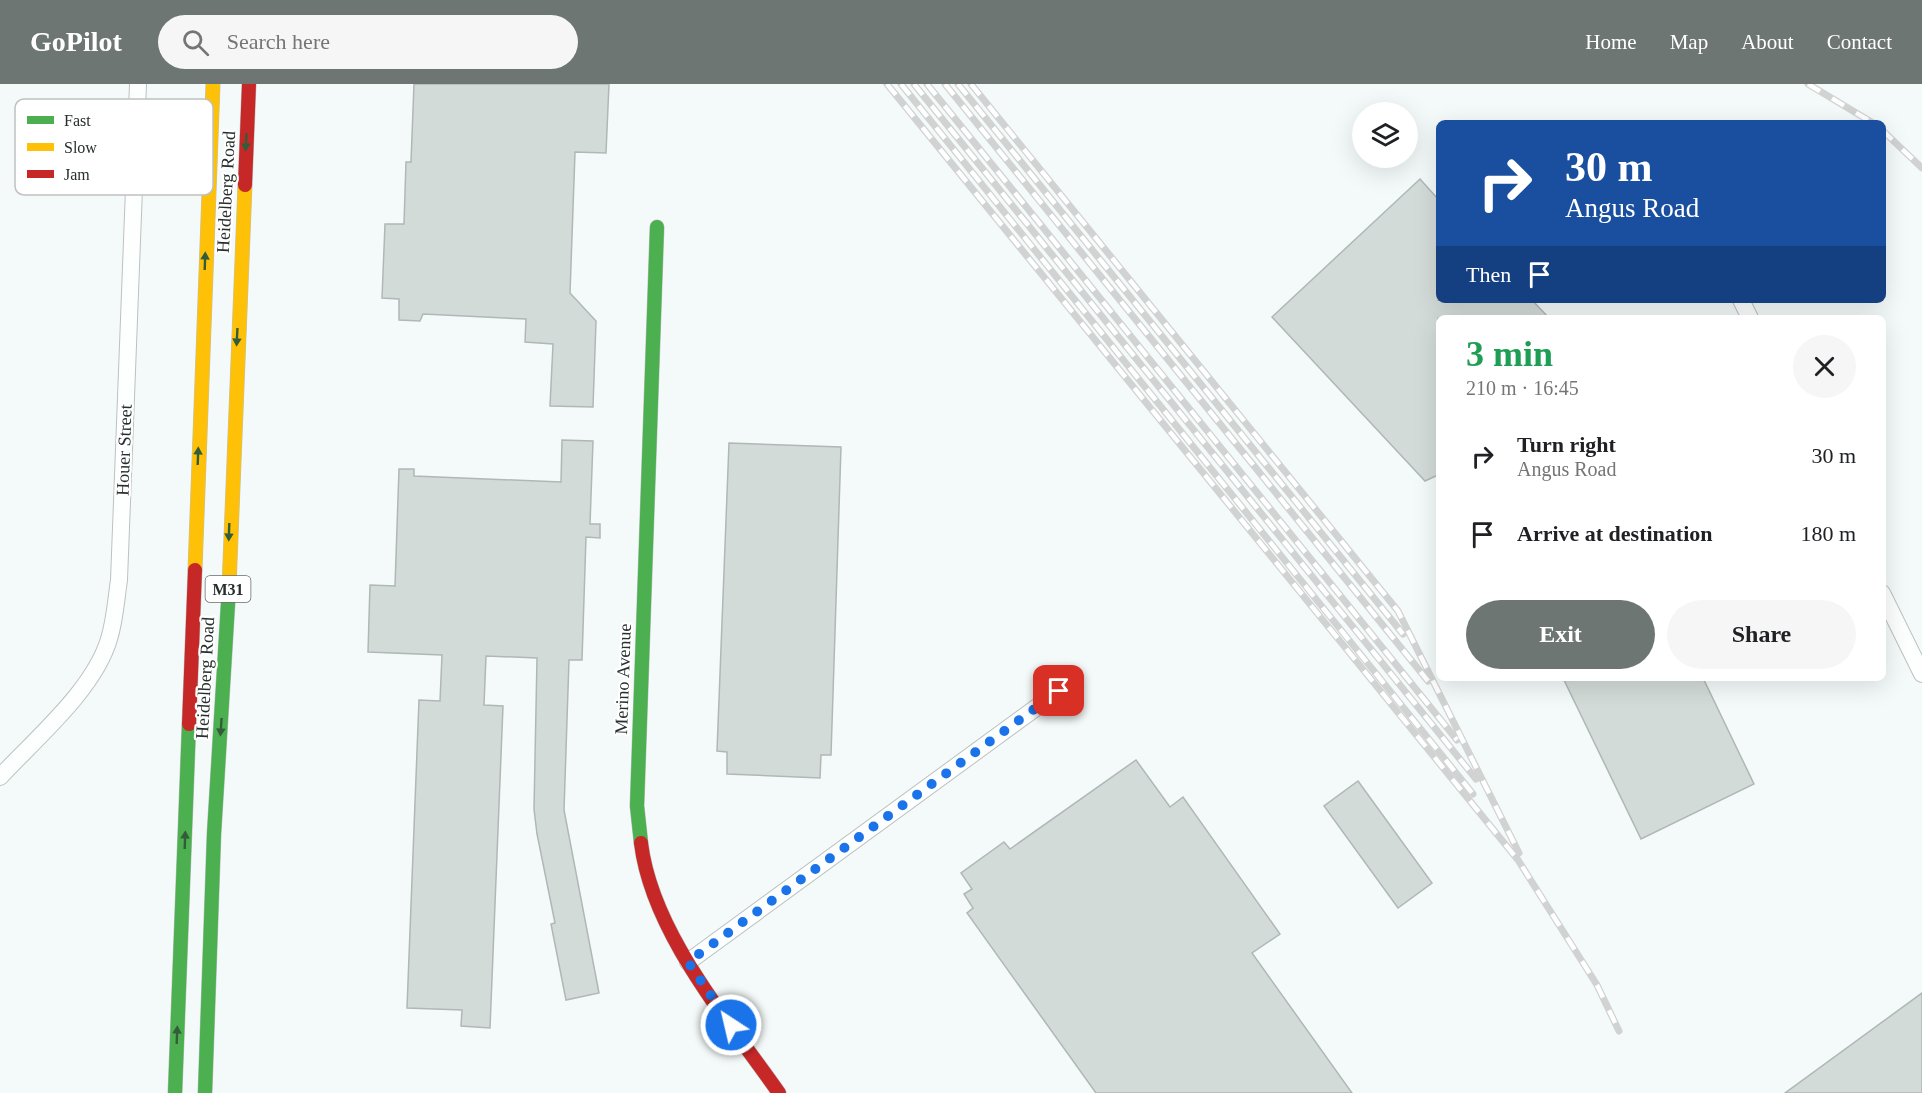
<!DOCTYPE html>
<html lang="en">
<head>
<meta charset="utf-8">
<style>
  body { margin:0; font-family:Georgia,serif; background:#f6f6f6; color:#202124; height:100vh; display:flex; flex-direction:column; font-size:22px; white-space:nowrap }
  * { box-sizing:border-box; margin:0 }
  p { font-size:20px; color:#757577 }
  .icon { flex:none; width:33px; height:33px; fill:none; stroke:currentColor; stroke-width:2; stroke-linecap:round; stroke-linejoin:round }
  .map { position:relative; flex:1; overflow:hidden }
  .drawer { position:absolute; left:1436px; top:231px; width:450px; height:366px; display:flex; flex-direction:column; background:#fff; border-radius:9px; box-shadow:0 6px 24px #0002 }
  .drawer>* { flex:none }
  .hud { position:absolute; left:1436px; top:36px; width:450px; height:183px; border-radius:9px; box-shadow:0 6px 24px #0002; background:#1a4fa0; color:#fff; overflow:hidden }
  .controls { position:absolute; left:1352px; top:18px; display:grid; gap:12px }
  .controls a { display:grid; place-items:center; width:66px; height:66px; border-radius:50%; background:#fff; box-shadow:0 6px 24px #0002; font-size:30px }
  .pin { position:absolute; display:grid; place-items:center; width:51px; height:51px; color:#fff; margin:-26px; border-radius:12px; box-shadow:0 3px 9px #0006 }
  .me { position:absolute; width:66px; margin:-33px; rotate:325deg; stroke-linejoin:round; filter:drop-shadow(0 0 4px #0008) }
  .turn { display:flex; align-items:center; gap:21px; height:126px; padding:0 30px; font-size:27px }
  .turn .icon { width:78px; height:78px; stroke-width:2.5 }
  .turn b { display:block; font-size:42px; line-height:51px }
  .then { display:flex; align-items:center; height:57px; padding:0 30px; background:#0003; gap:12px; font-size:22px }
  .round { display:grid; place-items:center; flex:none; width:63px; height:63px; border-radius:32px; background:#f6f6f6 }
  .summary { display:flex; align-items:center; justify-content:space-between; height:102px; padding:0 30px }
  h1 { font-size:36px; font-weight:600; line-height:45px; color:#1e9e55 }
  .primary-button { display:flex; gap:12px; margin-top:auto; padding:12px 30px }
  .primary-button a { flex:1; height:69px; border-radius:36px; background:#6e7674; color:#fff; font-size:24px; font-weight:600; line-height:69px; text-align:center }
  .primary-button a+a { background:#f6f6f6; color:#202124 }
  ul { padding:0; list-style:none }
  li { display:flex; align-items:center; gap:18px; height:78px; padding:0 30px }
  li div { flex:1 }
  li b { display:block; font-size:22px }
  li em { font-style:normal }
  header { display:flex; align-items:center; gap:36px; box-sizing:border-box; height:84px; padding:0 30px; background:#6e7674; color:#fff }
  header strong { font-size:28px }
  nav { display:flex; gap:33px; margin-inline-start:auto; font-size:21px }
  .search { width:420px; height:54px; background:#f6f6f6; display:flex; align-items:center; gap:15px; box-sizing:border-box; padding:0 21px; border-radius:33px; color:#757577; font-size:22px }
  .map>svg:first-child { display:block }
  .building { fill:#d3dbd9; stroke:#b0b7b6; stroke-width:1.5 }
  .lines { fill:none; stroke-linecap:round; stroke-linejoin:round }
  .street-casing { stroke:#bbc2c1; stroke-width:18 }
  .fast-casing { stroke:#bbc2c1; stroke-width:15 }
  .slow-casing { stroke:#bbc2c1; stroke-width:15 }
  .jam-casing { stroke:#bbc2c1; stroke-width:15 }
  .street { stroke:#fdfefe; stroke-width:16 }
  .fast { stroke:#4caf50; stroke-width:14 }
  .slow { stroke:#ffc107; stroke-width:14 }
  .jam { stroke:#c62828; stroke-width:14 }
  .rail-casing { stroke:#d0d3d2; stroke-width:7 }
  .rail { stroke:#fff; stroke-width:4.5; stroke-dasharray:14; stroke-linecap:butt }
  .oneway { fill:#335c39 }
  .route { stroke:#1a73e8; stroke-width:10; stroke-dasharray:0 18 }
  .labels { text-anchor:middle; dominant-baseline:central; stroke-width:4.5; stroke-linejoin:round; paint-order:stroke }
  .shield { fill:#fff; stroke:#676d6c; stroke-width:1.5 }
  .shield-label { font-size:16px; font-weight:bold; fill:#262f2d }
  .street-label { font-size:18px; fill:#262f2d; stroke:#fff }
  .key { fill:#fff; stroke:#bec1c0; stroke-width:1.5 }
  .key-label { font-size:16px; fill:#262f2d }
</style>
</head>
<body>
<header>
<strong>GoPilot</strong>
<div class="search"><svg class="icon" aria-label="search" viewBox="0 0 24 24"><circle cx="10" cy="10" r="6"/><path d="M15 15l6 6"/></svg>Search here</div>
<nav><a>Home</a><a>Map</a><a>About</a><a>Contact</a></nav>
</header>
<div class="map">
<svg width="1922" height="1009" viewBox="0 0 1922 1009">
  <rect width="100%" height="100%" fill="#f4faf9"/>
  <g class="building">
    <path d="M414,0h195l-3,69 -31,-1 -5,141 26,28 -3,86 -43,-1 3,-62 -28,-2 1,-23 -103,-5 -3,7 -21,-1v-21l-17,-1 3,-74h19l2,-62h5z"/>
    <path d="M1420,95l18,20v101h94l17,18h-111v157l-13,6 -153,-164z"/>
    <path d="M562,356l31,1 -3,83h10v14l-14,-1 -4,123h-13l-5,150 35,183 -33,7 -15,-76 4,-1 -18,-89 -3,-25 3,-151 -51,-2 -2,49 19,1 -13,322 -29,-2 1,-16 -55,-2 12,-308 21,1 2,-46 -74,-3 2,-67 25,1 4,-117h15v7l147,6z"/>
    <path d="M729,359l112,4 -10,308h-10l-1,23 -93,-4v-22l-10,-1z"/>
    <path d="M1563,594h140l51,106 -113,55z"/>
    <path d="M1136,676l34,47 13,-10 97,137 -28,19 100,140h-256l-129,-180 6,-5 -9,-14 8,-5 -11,-16 43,-31 6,7z"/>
    <path d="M1358,697l74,102 -34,25 -74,-102z"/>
    <path d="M1922,909v100h-137z"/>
  </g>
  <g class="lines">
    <defs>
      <g id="street">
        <path d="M1741,216l9,18"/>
        <path d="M1882,509l40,81"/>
        <path d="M0,693c35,-38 94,-87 109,-138 6,-19 7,-39 10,-59l19,-496"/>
        <path d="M688,878l371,-271"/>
      </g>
      <g id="fast">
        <path d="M641,759l-4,-37 20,-579"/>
        <path d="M175,1009l14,-369"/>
        <path d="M205,1009l9,-259 15,-247"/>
      </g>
      <g id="slow">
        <path d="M195,486l18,-486"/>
        <path d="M229,503l16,-402"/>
      </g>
      <g id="jam">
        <path d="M245,101l4,-101"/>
        <path d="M189,640l6,-154"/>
        <path d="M641,759c11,90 87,177 138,250"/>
      </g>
    </defs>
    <use href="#street" class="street-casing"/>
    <use href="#fast" class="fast-casing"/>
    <use href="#slow" class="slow-casing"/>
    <use href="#jam" class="jam-casing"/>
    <use href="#street" class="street"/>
    <use href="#fast" class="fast"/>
    <use href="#slow" class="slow"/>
    <use href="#jam" class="jam"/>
    <defs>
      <g id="rail">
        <path d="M887,0l631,776 79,125 22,46"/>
        <path d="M901,0l572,710"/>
        <path d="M914,0l562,695"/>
        <path d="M927,0l530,656"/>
        <path d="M945,0l483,597"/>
        <path d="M958,0l445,550"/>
        <path d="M971,0l427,527 121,242"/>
        <path d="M1808,0l65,39"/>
        <path d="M1882,46l40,38"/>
      </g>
    </defs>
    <use href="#rail" class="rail-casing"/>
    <use href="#rail" class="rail"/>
  </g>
  <defs><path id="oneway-solid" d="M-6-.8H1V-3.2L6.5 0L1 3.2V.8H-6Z" transform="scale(1.5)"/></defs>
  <g class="oneway">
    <use href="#oneway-solid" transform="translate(246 58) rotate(93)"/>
    <use href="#oneway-solid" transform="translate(205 177) rotate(-88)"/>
    <use href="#oneway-solid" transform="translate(237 253) rotate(93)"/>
    <use href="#oneway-solid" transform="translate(198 372) rotate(-88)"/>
    <use href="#oneway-solid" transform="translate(229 448) rotate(92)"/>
    <use href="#oneway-solid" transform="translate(221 643) rotate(94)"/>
    <use href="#oneway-solid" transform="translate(185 756) rotate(-88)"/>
    <use href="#oneway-solid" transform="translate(177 951) rotate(-88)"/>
  </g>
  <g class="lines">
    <path class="route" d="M731,941l-43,-63 371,-271"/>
  </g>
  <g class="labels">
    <rect class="shield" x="205.5" y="492" width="45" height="26" rx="4.5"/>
    <g class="shield-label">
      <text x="228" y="505">M31</text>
    </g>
    <g class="street-label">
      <text transform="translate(226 108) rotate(-87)">Heidelberg Road</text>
      <text transform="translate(124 366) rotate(-88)">Houer Street</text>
      <text transform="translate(205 594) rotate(-87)">Heidelberg Road</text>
      <text transform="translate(623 595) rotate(-88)">Merino Avenue</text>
    </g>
  </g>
  <rect x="15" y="15" width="198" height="96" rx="9" class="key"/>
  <rect x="27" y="32" width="27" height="8" fill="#4caf50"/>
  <rect x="27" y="59" width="27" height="8" fill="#ffc107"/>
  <rect x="27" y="86" width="27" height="8" fill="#c62828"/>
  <g class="key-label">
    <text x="64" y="42">Fast</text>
    <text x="64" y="69">Slow</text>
    <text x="64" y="96">Jam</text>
  </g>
</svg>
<div class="controls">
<a><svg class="icon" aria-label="layers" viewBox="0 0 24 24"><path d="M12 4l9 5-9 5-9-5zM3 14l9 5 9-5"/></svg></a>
</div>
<div class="pin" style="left:1059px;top:607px;background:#d93025"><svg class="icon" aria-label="arrive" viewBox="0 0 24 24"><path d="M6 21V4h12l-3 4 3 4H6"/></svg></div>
<svg class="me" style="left:731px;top:941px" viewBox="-20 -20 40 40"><circle r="17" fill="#1a73e8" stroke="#fff" stroke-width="3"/><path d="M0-11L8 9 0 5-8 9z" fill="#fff"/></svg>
<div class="hud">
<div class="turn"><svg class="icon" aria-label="right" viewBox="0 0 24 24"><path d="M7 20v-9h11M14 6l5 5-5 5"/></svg><div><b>30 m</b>Angus Road</div></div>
<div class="then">Then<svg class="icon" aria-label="arrive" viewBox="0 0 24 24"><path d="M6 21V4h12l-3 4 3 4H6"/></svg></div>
</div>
<section class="drawer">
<div class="summary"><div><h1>3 min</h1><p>210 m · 16:45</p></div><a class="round"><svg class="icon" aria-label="close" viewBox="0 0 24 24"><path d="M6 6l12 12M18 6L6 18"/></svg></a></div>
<ul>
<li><svg class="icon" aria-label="right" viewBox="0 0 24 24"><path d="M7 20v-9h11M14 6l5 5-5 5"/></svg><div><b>Turn right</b><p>Angus Road</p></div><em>30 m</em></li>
<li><svg class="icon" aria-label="arrive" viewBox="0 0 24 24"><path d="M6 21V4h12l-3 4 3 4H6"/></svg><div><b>Arrive at destination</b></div><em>180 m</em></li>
</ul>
<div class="primary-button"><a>Exit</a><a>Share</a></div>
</section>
</div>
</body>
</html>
